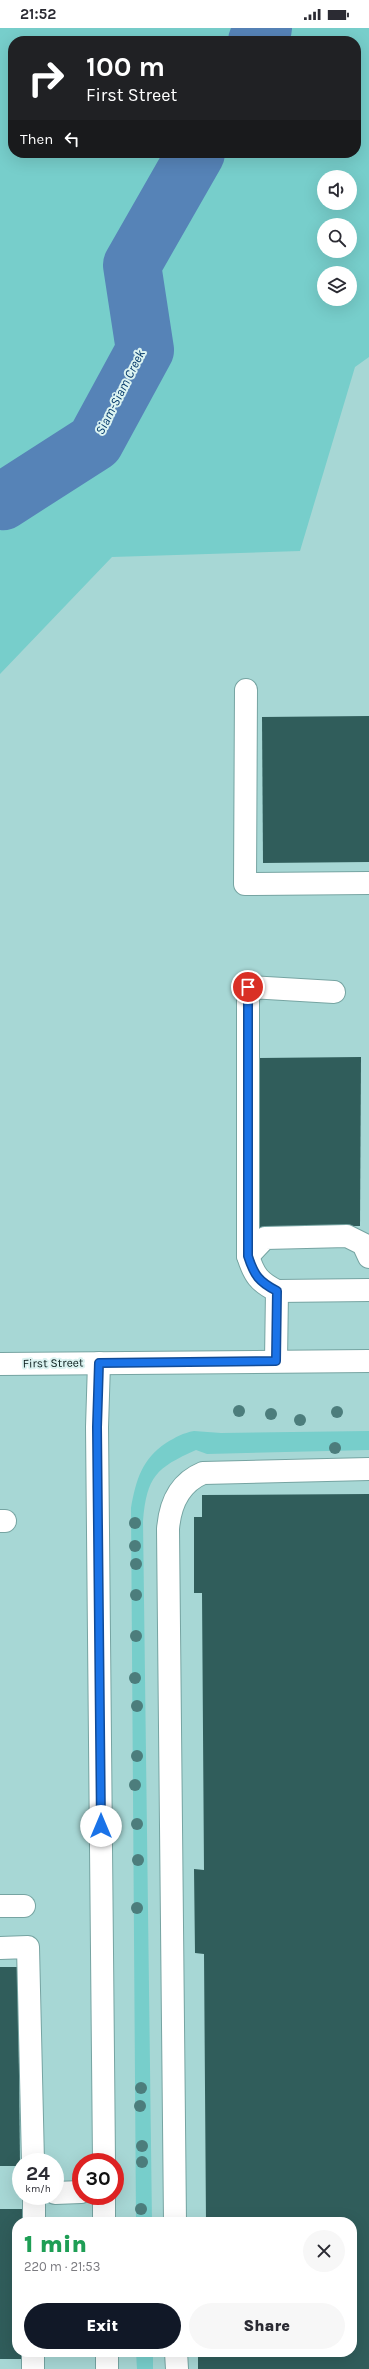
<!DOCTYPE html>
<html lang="en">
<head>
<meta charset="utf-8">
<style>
  body { margin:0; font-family:Karla,sans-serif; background:#f7f7f7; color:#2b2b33; height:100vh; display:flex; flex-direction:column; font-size:15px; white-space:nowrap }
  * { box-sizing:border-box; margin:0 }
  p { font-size:13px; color:#7c7c81 }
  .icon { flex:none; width:22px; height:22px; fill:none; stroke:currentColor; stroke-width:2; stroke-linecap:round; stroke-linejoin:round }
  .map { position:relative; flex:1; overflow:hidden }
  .drawer { position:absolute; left:12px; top:2189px; width:345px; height:140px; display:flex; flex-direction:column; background:#fff; border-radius:16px; box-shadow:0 4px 16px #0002 }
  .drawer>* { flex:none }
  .top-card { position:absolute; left:8px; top:8px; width:353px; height:122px; border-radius:16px; box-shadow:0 4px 16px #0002; background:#202124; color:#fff; overflow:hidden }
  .buttons { position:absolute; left:317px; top:142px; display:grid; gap:8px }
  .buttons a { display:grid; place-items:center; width:40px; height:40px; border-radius:50%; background:#fff; box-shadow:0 4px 16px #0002; font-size:20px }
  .speed { position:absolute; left:12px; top:2125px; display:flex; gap:8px; font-size:20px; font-weight:700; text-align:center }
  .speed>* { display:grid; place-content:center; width:52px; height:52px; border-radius:50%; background:#fff; box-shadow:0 4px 16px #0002; line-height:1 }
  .speed small { font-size:10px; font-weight:400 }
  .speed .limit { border:6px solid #d22; background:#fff; color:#111 }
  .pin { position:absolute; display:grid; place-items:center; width:34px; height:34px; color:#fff; margin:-17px; border:2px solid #fff; border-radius:50%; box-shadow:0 1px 4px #0007 }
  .me { position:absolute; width:44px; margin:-22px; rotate:0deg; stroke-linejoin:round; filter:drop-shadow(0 0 3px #0008) }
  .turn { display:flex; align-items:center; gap:14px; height:84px; padding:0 12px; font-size:18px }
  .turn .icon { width:52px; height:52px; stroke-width:2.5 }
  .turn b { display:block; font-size:28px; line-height:34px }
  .then { display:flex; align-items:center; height:38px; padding:0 12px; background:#0003; gap:8px; font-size:15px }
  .round { display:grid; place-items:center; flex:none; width:42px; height:42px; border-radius:21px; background:#f7f7f7 }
  .summary { display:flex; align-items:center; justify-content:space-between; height:68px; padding:0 12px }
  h1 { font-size:24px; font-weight:800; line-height:30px; color:#1e9e55 }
  .cta { display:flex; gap:8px; margin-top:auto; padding:8px 12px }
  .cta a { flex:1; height:46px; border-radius:24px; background:#111827; color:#fff; font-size:16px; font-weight:800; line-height:46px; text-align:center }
  .cta a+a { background:#f7f7f7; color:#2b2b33 }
  .status { display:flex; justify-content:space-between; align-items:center; height:28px; padding:0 20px; background:#fff; direction:ltr }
  .status svg { height:11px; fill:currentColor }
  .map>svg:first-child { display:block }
  .green { fill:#77cecb; fill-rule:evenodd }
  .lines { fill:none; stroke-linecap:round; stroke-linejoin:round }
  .river { stroke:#5683b7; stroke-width:58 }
  .building { fill:#305d5b }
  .minor-casing { stroke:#76a4a2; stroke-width:24 }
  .minor { stroke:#fff; stroke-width:22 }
  .tree { fill:#4c7d7c }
  .route-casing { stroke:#114b97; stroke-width:10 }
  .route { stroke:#1a73e8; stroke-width:7 }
  .labels { text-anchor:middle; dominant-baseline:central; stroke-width:4; stroke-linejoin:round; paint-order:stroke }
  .street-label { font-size:12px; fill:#081b1a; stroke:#dbf3f1 }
  .water-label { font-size:13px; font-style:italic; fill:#063a6b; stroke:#dbf3f1 }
</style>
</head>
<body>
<div class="status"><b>21:52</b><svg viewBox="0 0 49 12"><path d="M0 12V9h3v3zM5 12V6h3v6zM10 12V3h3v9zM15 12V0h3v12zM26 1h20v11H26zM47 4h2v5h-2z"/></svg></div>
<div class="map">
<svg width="369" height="2341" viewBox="0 0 369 2341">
  <rect width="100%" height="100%" fill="#a7d7d5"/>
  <g class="green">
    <path d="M0,0h369v329l-14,10 -55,184 -188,6 -112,117zM13,13h343v112h-343zM324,149h26v26h-26zM324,197h26v26h-26zM324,245h26v26h-26z"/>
    <path d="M194,1403l27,2 148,-2v19l-162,4 -11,-4c-40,18 -49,26 -53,71l9,701h-16l-5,-714c5,-28 11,-49 35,-65 10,-6 17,-10 28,-12z"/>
    <path d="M136,2324h17v17h-16z"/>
  </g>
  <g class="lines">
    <g class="river">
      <path d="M257,13l6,-13"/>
      <path d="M0,472l3,1 92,-59 50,-92 -13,-85 64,-112"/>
    </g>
  </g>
  <g class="building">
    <path d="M369,688v146l-106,1 -1,-146z"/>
    <path d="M361,1029l-1,169 -100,1 -1,-169z"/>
    <path d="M369,1466v875h-171v-17h154v-130h-146l-2,-268 -9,-1 -1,-84 10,1 -2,-277h-8v-76h8v-22z"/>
    <path d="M0,1939h18l2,199h-20z"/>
    <path d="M0,2181h22v13h-5v130h6v7h-23z"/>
  </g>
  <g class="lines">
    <defs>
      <g id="minor">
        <path d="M246,662l-1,194 124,-1"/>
        <path d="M334,964l-86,-5v269c6,19 11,26 29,35l92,-1"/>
        <path d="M248,1228l17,-18 82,-2 16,8 6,13"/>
        <path d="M276,1333l1,-70"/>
        <path d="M99,1335l-2,64 7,735"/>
        <path d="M0,1336l369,-3"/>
        <path d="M0,1493h5"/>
        <path d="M0,1878h24"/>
        <path d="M0,1920l28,-1 5,215"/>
        <path d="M55,2165l26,-1"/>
        <path d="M104,2168v26"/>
        <path d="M34,2194v-26"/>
        <path d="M175,2194l-7,-693c2,-25 11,-46 35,-56l166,-4"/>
        <path d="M107,2324v17"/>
        <path d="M176,2324l1,17"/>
        <path d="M33,2341v-17"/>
      </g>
    </defs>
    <use href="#minor" class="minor-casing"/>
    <use href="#minor" class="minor"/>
  </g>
  <g class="tree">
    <circle cx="239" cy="1383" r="6"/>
    <circle cx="337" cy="1384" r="6"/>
    <circle cx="271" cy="1386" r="6"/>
    <circle cx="300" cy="1392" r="6"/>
    <circle cx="335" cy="1420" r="6"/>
    <circle cx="135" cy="1495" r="6"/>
    <circle cx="135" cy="1518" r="6"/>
    <circle cx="136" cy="1536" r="6"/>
    <circle cx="136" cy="1567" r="6"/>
    <circle cx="136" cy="1608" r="6"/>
    <circle cx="135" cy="1650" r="6"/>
    <circle cx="137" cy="1678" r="6"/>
    <circle cx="137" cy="1728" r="6"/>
    <circle cx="135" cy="1757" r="6"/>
    <circle cx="137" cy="1796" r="6"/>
    <circle cx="138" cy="1832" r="6"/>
    <circle cx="137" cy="1880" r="6"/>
    <circle cx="141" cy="2060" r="6"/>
    <circle cx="140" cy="2078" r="6"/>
    <circle cx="142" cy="2118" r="6"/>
    <circle cx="142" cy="2134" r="6"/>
    <circle cx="141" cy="2181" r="6"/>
  </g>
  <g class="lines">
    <defs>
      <path id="route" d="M101,1798l-4,-399 2,-64 177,-2 1,-70c-18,-9 -23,-16 -29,-35v-269"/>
    </defs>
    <use href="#route" class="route-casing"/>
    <use href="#route" class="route"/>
  </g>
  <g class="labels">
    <g class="street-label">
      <text transform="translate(53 1335) rotate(-1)">First Street</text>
    </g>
    <g class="water-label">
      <text transform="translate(120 364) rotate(-63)">Siam-Siam Creek</text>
    </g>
  </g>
</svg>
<div class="buttons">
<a><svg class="icon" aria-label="sound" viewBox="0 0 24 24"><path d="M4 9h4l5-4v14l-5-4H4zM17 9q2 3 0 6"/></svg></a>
<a><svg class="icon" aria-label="search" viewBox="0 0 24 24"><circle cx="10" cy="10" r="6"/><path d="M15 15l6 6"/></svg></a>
<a><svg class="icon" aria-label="layers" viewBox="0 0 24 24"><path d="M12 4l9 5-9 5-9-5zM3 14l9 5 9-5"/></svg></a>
</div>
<div class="speed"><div>24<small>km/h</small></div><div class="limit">30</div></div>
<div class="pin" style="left:248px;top:959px;background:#d93025"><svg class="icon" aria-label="arrive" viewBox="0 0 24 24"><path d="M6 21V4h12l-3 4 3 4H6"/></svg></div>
<svg class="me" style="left:101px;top:1798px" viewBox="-20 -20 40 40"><circle r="19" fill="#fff"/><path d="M0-13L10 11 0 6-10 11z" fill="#1a73e8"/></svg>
<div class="top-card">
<div class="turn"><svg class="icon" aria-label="right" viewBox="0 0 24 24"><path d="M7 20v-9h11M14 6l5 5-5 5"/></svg><div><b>100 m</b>First Street</div></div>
<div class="then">Then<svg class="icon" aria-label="left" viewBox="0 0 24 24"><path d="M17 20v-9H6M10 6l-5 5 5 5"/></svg></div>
</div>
<section class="drawer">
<div class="summary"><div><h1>1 min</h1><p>220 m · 21:53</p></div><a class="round"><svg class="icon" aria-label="close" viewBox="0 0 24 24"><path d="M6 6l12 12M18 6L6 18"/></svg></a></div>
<div class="cta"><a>Exit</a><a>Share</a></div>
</section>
</div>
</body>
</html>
